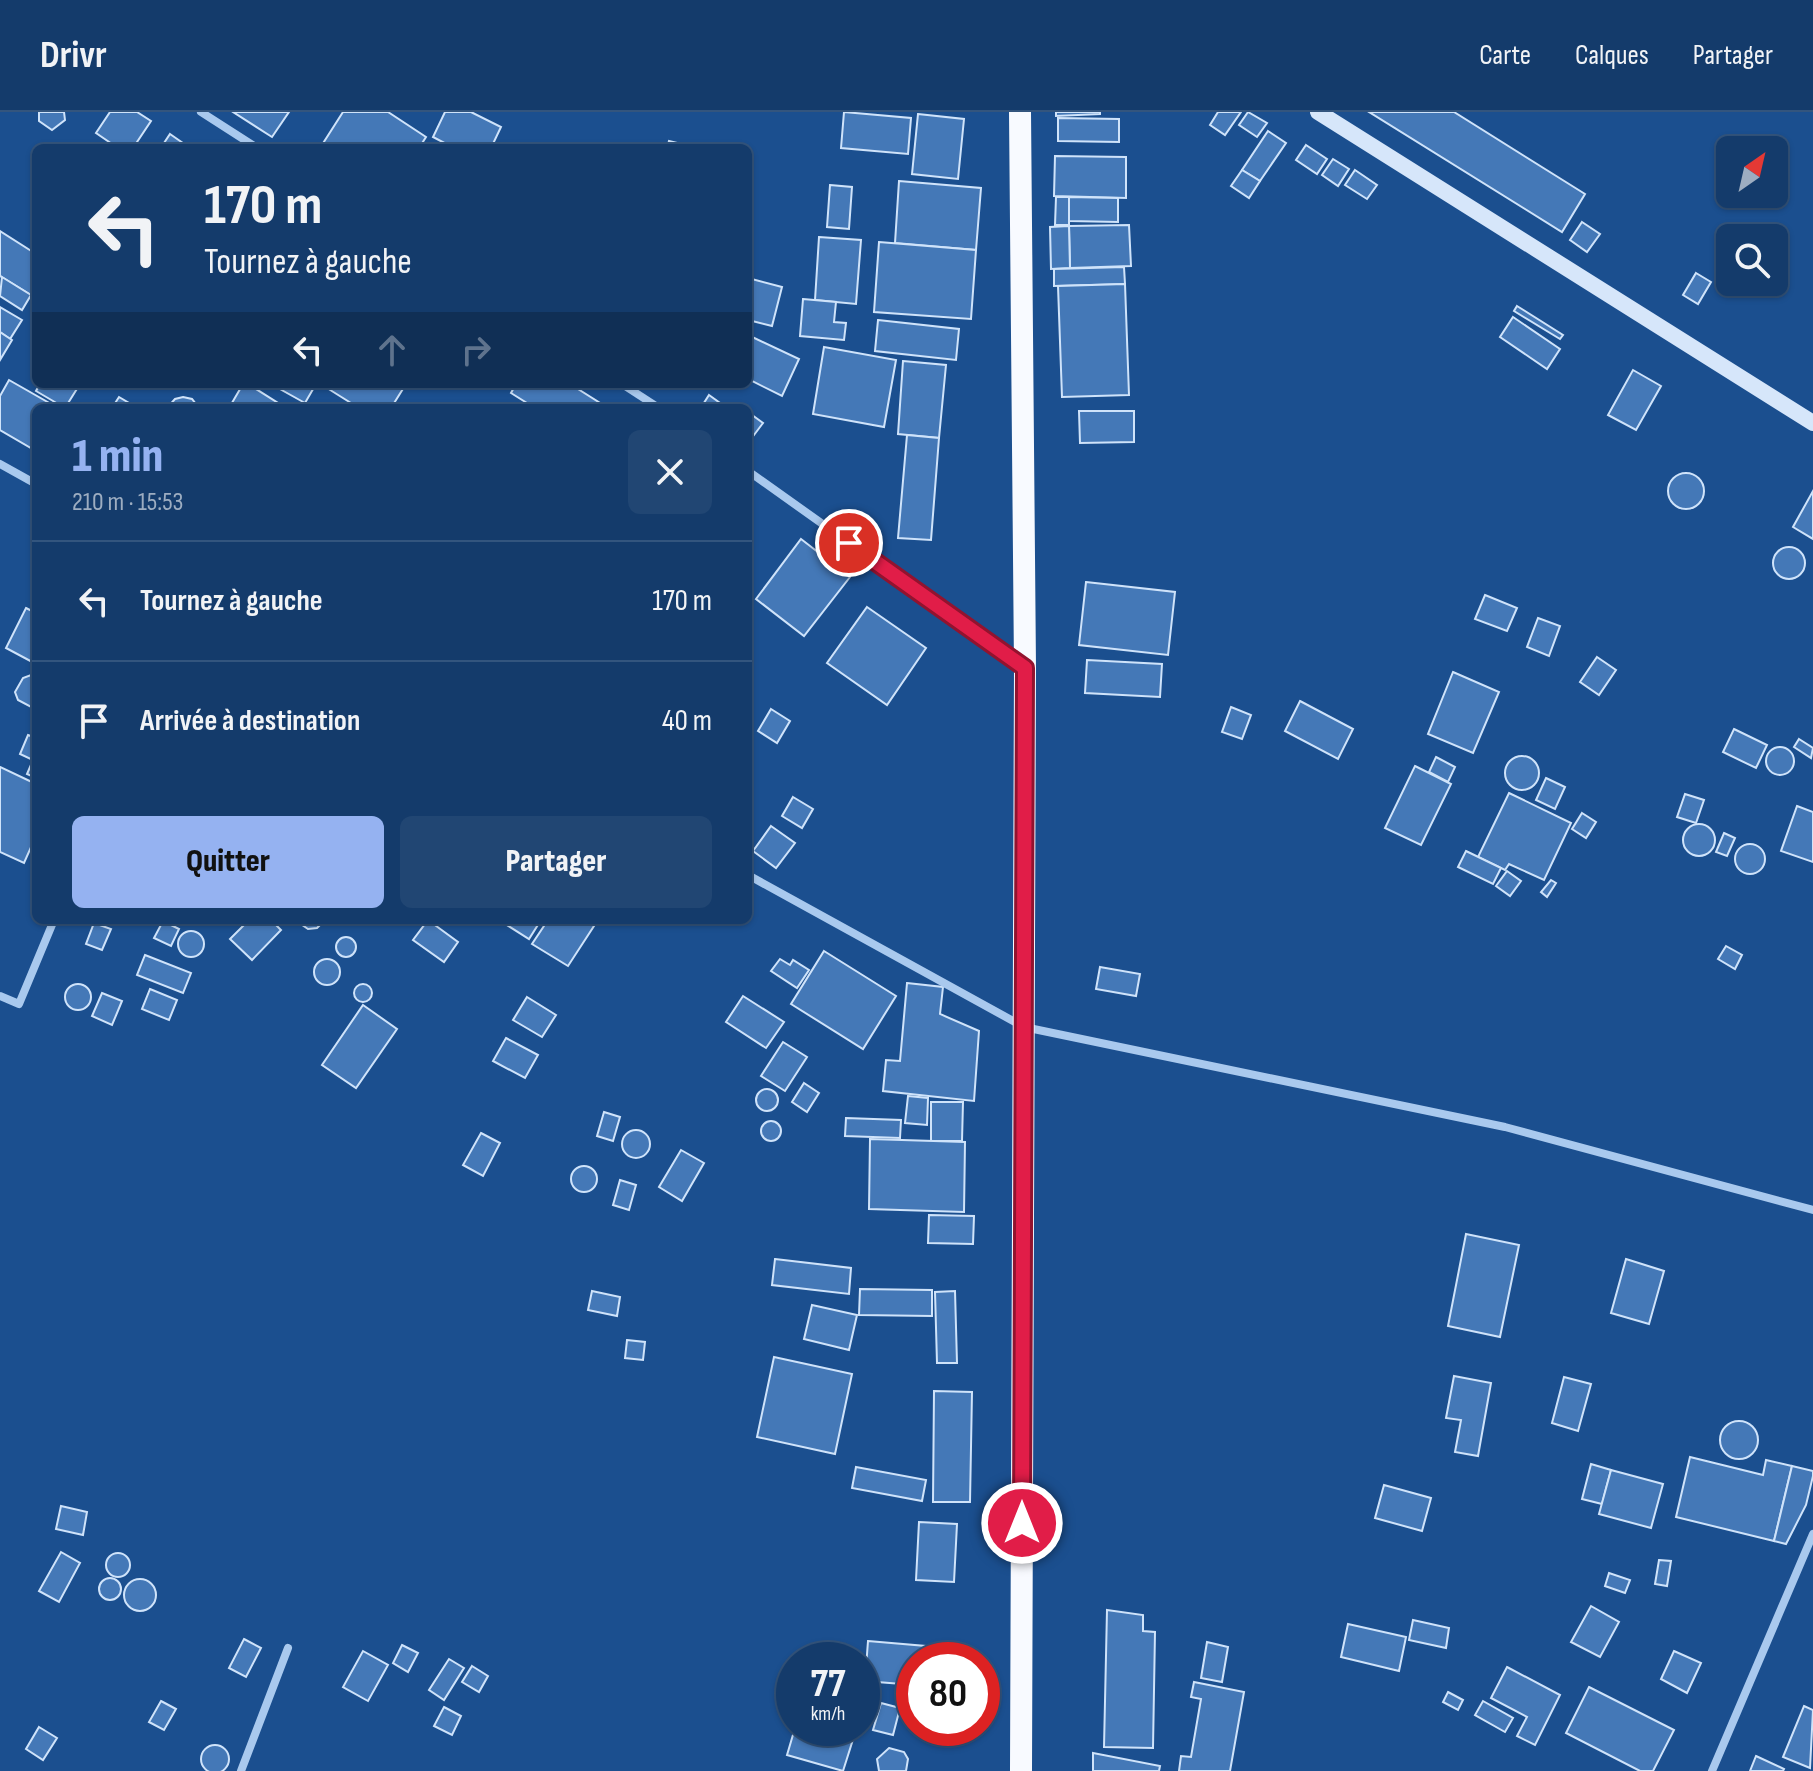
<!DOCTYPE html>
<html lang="fr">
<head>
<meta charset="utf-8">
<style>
  body { margin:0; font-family:"Sofia Sans Condensed",sans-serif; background:#214673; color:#f1f3f6; height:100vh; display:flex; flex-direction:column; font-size:30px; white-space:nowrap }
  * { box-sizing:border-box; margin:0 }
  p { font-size:26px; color:#9dadc1 }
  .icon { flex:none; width:44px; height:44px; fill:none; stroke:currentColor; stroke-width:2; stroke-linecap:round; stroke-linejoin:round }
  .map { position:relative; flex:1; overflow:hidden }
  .details { position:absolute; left:32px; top:292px; width:720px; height:520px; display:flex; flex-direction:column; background:#143b6b; border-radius:12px; box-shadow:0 2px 6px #0004,0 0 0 2px #33557e }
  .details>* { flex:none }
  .guide { position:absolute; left:32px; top:32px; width:720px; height:244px; border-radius:12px; box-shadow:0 2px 6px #0004,0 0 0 2px #33557e; background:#143b6b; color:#f1f3f6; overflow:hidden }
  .needle { width:52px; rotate:34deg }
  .tools { position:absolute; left:1716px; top:24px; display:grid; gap:16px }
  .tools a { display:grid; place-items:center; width:72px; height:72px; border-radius:12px; background:#143b6b; box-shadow:0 2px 6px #0004,0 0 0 2px #33557e; font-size:40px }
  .speed { position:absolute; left:776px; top:1530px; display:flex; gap:16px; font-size:40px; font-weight:700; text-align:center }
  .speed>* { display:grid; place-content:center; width:104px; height:104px; border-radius:50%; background:#143b6b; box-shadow:0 2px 6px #0004,0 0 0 2px #33557e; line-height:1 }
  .speed small { font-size:20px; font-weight:400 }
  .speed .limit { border:12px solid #d22; background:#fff; color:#111 }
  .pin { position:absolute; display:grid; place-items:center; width:68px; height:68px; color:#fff; margin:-34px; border:4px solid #fff; border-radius:50%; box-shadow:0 2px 8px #0007 }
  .me { position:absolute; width:88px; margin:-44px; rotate:0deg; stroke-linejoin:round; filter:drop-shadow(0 0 6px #0008) }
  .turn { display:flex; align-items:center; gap:28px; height:168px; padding:0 40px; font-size:36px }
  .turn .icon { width:104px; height:104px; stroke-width:2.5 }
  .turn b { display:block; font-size:56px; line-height:68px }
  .lanes { display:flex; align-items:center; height:76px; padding:0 40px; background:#0003; justify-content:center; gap:40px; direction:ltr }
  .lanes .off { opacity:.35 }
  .round { display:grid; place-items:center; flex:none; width:84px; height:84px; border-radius:12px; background:#214673 }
  .summary { display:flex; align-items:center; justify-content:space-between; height:136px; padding:0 40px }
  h1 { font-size:48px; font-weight:800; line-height:60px; color:#95b2f1 }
  .primary-button { display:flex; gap:16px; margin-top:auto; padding:16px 40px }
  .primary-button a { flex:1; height:92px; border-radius:12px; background:#95b2f1; color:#111; font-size:32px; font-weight:800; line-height:92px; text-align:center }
  .primary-button a+a { background:#214673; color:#f1f3f6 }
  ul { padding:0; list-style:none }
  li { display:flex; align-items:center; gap:24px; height:120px; padding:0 40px; border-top:2px solid #33557e }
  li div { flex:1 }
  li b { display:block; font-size:30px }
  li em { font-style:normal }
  header { display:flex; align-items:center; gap:48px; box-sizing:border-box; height:112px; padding:0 40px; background:#143b6b; border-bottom:2px solid #33557e }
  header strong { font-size:38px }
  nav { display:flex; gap:44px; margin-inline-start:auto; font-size:28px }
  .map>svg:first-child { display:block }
  .building { fill:#4478b7; stroke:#cfe3fa; stroke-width:2 }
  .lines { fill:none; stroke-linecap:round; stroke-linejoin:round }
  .minor { stroke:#a9c9ee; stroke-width:8 }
  .secondary { stroke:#d6e6fa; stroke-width:16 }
  .trunk { stroke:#f8faff; stroke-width:22 }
  .route-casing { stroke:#92132f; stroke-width:20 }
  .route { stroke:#e11d48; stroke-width:14 }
</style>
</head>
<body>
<header>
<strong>Drivr</strong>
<nav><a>Carte</a><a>Calques</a><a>Partager</a></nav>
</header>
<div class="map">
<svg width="1813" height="1659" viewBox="0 0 1813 1659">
  <rect width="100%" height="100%" fill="#1b4f8f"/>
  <g class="building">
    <path d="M39,0h25l1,8 -13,10 -13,-9z"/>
    <path d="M110,0h27l14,9 -18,27h-15l-22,-15z"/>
    <path d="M233,0h56l-17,25z"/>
    <path d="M343,0h45l38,25 -7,11h-99z"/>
    <path d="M445,0h26l30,15 -10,21h-37l-21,-11z"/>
    <path d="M844,0l67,6 -3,36 -67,-6z"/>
    <path d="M1056,0h44v2l-44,2z"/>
    <path d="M1218,0h23l-16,23 -15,-10z"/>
    <path d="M1248,0l19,11 -10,14 -18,-12z"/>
    <path d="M1369,0h85l131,82 -23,38z"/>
    <path d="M918,2l46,5 -6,60 -46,-5z"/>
    <path d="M1058,6l61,1v23l-61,-1z"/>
    <path d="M1268,19l18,12 -26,38 -18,-11z"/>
    <path d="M170,22l20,14 -28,-2z"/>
    <path d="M669,29l25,6 -1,1h-26z"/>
    <path d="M1306,33l21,14 -10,15 -21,-14z"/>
    <path d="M1055,44l71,1v41l-72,-2z"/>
    <path d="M1333,47l16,10 -11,17 -16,-11z"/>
    <path d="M1242,58l18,11 -11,17 -18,-12z"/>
    <path d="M1355,58l22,15 -10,14 -22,-14z"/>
    <path d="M899,69l82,7 -5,62 -81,-7z"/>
    <path d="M830,73l22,2 -3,42 -22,-2z"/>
    <path d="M1056,85h13v28h-14z"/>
    <path d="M1069,85l49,1v24l-49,-1z"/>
    <path d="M1582,110l18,12 -13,18 -17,-12z"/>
    <path d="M1129,113l2,41 -61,2 -1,-42z"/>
    <path d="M1069,114l1,42 -19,1 -1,-42z"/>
    <path d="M0,119l36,23v33l-5,8 -31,-19z"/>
    <path d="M819,125l42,3 -5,64 -41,-4z"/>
    <path d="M879,130l97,8 -5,69 -97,-7z"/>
    <path d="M1124,155l1,17 -71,2v-17z"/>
    <path d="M1696,161l15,9 -13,22 -15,-9z"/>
    <path d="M2,165l29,18 -9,15 -22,-14z"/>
    <path d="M748,166l34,9 -10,39 -24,-6z"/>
    <path d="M1125,172l4,111 -67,2 -4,-111z"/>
    <path d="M803,187l33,3 -2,20 12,1 -2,17 -44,-4z"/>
    <path d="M1517,194l46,29 -3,4 -46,-28z"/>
    <path d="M0,195l22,13 -12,19 -10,-7z"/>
    <path d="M1513,205l47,32 -13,20 -47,-32z"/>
    <path d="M878,208l81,9 -3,31 -81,-9z"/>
    <path d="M0,220l12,8 -12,20z"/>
    <path d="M748,223l51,24 -17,37 -34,-17z"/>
    <path d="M824,235l72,13 -12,67 -71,-13z"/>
    <path d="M903,249l43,4 -7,73 -41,-4z"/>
    <path d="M1633,258l28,16 -25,44 -28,-15z"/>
    <path d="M9,268l49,28h-22v43l-36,-21v-34z"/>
    <path d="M40,272h40l-15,24 -29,-17z"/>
    <path d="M243,272h5l38,24h-57z"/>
    <path d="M271,272h45l-11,19z"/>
    <path d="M329,272h77l-15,24h-32l-32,-20z"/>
    <path d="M516,272h54l38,24h-73l-24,-15z"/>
    <path d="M709,283l11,8 -4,5 -14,-2z"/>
    <path d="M119,285l15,9 -1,2h-21z"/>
    <path d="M183,285l9,2 7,9h-32l8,-9z"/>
    <path d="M1079,299h55v31l-54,1z"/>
    <path d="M748,300l15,11 -12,16 -3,-2z"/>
    <path d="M907,323l32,3 -8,102 -33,-2z"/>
    <circle cx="1686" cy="379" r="18"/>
    <path d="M1813,379v48l-20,-12z"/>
    <path d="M801,427l49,38 -46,59 -48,-37z"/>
    <circle cx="1789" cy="451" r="16"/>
    <path d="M1086,470l89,10 -7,63 -89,-10z"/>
    <path d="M1485,483l32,13 -10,23 -32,-12z"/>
    <path d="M867,495l59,41 -39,57 -60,-42z"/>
    <path d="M26,496l10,5v51l-30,-16z"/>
    <path d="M1538,506l22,8 -11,30 -22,-9z"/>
    <path d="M1597,545l19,13 -17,25 -19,-13z"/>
    <path d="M1087,548l75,4 -2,33 -75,-4z"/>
    <path d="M1453,560l46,20 -26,61 -45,-19z"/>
    <path d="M31,563l5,1v31l-3,1 -15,-8 -3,-8 8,-14z"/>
    <path d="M1300,589l53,28 -15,30 -53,-28z"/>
    <path d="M1231,595l20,8 -9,24 -20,-7z"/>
    <path d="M771,597l19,12 -13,22 -19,-12z"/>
    <path d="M1734,617l33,16 -11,23 -33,-16z"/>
    <path d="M28,623l8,3v40l-9,-4 6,-14 -13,-6z"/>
    <path d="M1799,627l14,9 -2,10 -17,-11z"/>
    <circle cx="1780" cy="649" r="14"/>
    <circle cx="1522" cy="661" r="17"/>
    <path d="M1436,645l19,10 -7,15 -19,-10z"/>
    <path d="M1415,654l36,18 -30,61 -36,-17z"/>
    <path d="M0,655l36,17v52l-12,27 -24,-11z"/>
    <path d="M1546,666l19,9 -10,22 -19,-9z"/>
    <path d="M1509,681l62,30 -27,57 -35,-16 -4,6 -27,-13z"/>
    <path d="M1685,682l19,6 -8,23 -19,-6z"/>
    <path d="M793,685l20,12 -11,19 -20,-12z"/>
    <path d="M1797,694l16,6v50l-32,-11z"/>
    <path d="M1582,701l14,9 -10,16 -14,-9z"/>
    <circle cx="1699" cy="728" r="16"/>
    <path d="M771,714l24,17 -19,25 -23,-17z"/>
    <path d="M1724,721l11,5 -8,18 -11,-4z"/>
    <circle cx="1750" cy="747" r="15"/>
    <path d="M1466,739l35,17 -8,16 -35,-17z"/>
    <path d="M1507,759l14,10 -11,15 -14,-10z"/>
    <path d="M1551,768l5,3 -9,14 -6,-5z"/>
    <path d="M249,808h22l10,10 -29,30 -22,-21z"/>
    <path d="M295,808h30l-8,8 -9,1z"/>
    <path d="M428,808l30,22 -14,20 -31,-22z"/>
    <path d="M499,808h42l-12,19z"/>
    <path d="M548,808h37l9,6 -26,40 -36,-22z"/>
    <path d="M163,809l16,8 -8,17 -17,-8z"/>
    <path d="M94,811l17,6 -9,21 -16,-6z"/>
    <circle cx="191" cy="832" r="13"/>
    <circle cx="346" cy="835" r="10"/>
    <path d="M1726,834l16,9 -7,14 -17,-10z"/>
    <path d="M824,839l72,45 -33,53 -72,-45z"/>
    <path d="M145,843l46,18 -8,20 -46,-18z"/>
    <path d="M780,847l10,6 3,-5 16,10 -12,18 -26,-17z"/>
    <circle cx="327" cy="860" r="13"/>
    <path d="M1100,855l40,7 -4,22 -40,-7z"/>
    <path d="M907,871l36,4 -3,27 39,17 -5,70 -91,-10 3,-31 14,1z"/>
    <circle cx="363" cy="881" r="9"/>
    <circle cx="78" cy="885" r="13"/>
    <path d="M150,877l27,11 -8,20 -27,-11z"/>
    <path d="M102,881l20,8 -10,24 -20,-9z"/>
    <path d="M743,884l41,26 -18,26 -40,-26z"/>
    <path d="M527,885l29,18 -14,22 -29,-17z"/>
    <path d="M363,893l34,24 -41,59 -34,-23z"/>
    <path d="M506,926l32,17 -13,23 -32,-17z"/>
    <path d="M783,930l24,15 -22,34 -24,-15z"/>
    <path d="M804,971l15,10 -12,19 -15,-10z"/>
    <circle cx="767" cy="988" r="11"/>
    <path d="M908,984l20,2 -1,27 -22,-2z"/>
    <path d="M931,990h32l-1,39h-31z"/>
    <path d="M604,1000l16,5 -7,24 -16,-5z"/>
    <path d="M846,1006l55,2 -1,18 -55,-2z"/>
    <circle cx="771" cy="1019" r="10"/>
    <circle cx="636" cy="1032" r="14"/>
    <path d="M481,1021l19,10 -17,33 -20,-11z"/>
    <path d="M870,1027l95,3 -1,70 -95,-3z"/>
    <path d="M681,1038l23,13 -22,38 -23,-14z"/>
    <circle cx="584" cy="1067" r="13"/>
    <path d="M620,1068l16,5 -7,25 -16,-5z"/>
    <path d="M929,1103l45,1 -1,28 -45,-1z"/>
    <path d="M1466,1122l53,11 -19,92 -52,-11z"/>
    <path d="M775,1147l76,9 -2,26 -77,-9z"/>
    <path d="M1626,1147l38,12 -15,53 -38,-11z"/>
    <path d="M860,1177l72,1v26l-73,-1z"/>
    <path d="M592,1179l28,6 -3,19 -29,-6z"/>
    <path d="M955,1179l2,72h-20l-2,-71z"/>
    <path d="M812,1193l45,10 -8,35 -45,-11z"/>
    <path d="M627,1228l18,2 -2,18 -18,-2z"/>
    <path d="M774,1245l78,17 -17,80 -78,-17z"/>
    <path d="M1454,1264l37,7 -13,73 -23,-4 6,-32 -15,-2z"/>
    <path d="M1564,1265l27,7 -13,47 -26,-8z"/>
    <path d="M934,1279l38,1 -2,110h-37z"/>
    <circle cx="1739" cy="1328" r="19"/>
    <path d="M1690,1345l73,18 3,-15 26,6 -18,75 -98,-24z"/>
    <path d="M1591,1352l20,6 -9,34 -20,-5z"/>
    <path d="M1792,1354l21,5v5l-7,29 -20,39 -12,-3z"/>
    <path d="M856,1355l70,13 -4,21 -70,-13z"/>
    <path d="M1611,1358l52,14 -12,44 -52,-14z"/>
    <path d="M1384,1373l47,13 -9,33 -47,-13z"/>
    <path d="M61,1394l26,6 -4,23 -27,-6z"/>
    <path d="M919,1410l38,2 -3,58 -38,-2z"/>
    <path d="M61,1440l19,11 -21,39 -20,-11z"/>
    <circle cx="118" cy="1453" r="12"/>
    <path d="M1659,1448l12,1 -4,25 -12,-2z"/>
    <path d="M1609,1461l21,7 -5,13 -20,-7z"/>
    <circle cx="110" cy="1477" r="11"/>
    <circle cx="140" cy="1483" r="16"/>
    <path d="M1591,1494l28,16 -19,35 -29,-15z"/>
    <path d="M1107,1498l36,5v16l12,1 -2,116 -49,-1z"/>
    <path d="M1413,1508l36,8 -3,20 -37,-8z"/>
    <path d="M1348,1512l58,13 -7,34 -58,-14z"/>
    <path d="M244,1527l17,9 -15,29 -17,-9z"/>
    <path d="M868,1529l81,7 -1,12h-34v25l-49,-4z"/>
    <path d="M1207,1530l21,5 -6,35 -21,-4z"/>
    <path d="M402,1533l16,8 -10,19 -15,-9z"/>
    <path d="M363,1539l25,14 -20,36 -25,-14z"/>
    <path d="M1674,1539l27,12 -14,30 -26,-14z"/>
    <path d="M449,1547l15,9 -20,32 -15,-10z"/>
    <path d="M472,1554l16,10 -9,16 -17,-10z"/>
    <path d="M1507,1555l53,28 -25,50 -18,-9 10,-19 -36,-19z"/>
    <path d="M1194,1570l50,10 -14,79h-51l2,-15 10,1 10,-58 -10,-2z"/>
    <path d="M1589,1575l85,43 -21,41h-13l-74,-38z"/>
    <path d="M1448,1580l15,8 -5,10 -15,-8z"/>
    <path d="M161,1589l15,8 -12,21 -15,-8z"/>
    <path d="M1483,1589l30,17 -8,14 -30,-17z"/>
    <path d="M881,1591l19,5 -7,27 -20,-5z"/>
    <path d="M1804,1594l9,4 -3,58 -27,-11z"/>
    <path d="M444,1595l17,9 -9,19 -18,-9z"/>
    <path d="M39,1615l18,11 -14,22 -17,-11z"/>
    <path d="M795,1616l61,2 -13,41 -56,-16z"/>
    <circle cx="215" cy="1647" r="14"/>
    <path d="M889,1636l15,4 4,7 -2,12h-27l-2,-12z"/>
    <path d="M1093,1641l67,13 -1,5h-66z"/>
    <path d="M1756,1644l28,13 -1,2h-33z"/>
  </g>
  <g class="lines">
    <g class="minor">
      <path d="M201,0l56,36"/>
      <path d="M622,272l37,24"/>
      <path d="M0,352l36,20"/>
      <path d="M748,359l273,194"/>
      <path d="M748,763l276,152 481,100 308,83"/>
      <path d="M0,884l19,8 35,-84"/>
      <path d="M241,1659l47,-123"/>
      <path d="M1712,1659l101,-237"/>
    </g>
    <path class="secondary" d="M1318,0l495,311"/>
    <path class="trunk" d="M1020,0l5,556 -4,1103"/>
  </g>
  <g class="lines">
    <defs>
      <path id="route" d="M849,431l176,125 -3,855"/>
    </defs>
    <use href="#route" class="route-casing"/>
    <use href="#route" class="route"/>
  </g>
</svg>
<div class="tools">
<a><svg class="needle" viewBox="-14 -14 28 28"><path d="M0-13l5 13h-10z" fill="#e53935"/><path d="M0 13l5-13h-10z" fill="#9dadc1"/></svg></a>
<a><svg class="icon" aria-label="search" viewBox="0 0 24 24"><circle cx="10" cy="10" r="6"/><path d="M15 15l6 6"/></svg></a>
</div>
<div class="speed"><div>77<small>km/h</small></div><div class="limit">80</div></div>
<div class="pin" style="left:849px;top:431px;background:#d93025"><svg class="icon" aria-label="arrive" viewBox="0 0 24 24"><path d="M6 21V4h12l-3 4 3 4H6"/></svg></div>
<svg class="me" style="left:1022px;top:1411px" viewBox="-20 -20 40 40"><circle r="17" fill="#e11d48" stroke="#fff" stroke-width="3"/><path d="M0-11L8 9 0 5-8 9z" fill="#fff"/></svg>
<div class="guide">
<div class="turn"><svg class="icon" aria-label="left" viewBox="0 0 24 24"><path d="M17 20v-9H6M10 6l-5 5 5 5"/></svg><div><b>170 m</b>Tournez à gauche</div></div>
<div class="lanes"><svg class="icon" aria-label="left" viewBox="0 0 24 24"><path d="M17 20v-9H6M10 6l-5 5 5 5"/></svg><svg class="icon off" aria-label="ahead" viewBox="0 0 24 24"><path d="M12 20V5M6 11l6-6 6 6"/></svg><svg class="icon off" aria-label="right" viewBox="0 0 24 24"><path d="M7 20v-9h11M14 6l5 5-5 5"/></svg></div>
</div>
<section class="details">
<div class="summary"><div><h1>1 min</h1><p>210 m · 15:53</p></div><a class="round"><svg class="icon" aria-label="close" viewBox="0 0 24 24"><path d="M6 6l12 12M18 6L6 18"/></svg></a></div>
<ul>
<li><svg class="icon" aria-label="left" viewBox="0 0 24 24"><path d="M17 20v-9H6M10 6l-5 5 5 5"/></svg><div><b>Tournez à gauche</b></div><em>170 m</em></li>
<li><svg class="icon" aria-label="arrive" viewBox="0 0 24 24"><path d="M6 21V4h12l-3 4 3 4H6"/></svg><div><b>Arrivée à destination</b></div><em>40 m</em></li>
</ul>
<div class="primary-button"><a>Quitter</a><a>Partager</a></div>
</section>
</div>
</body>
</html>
